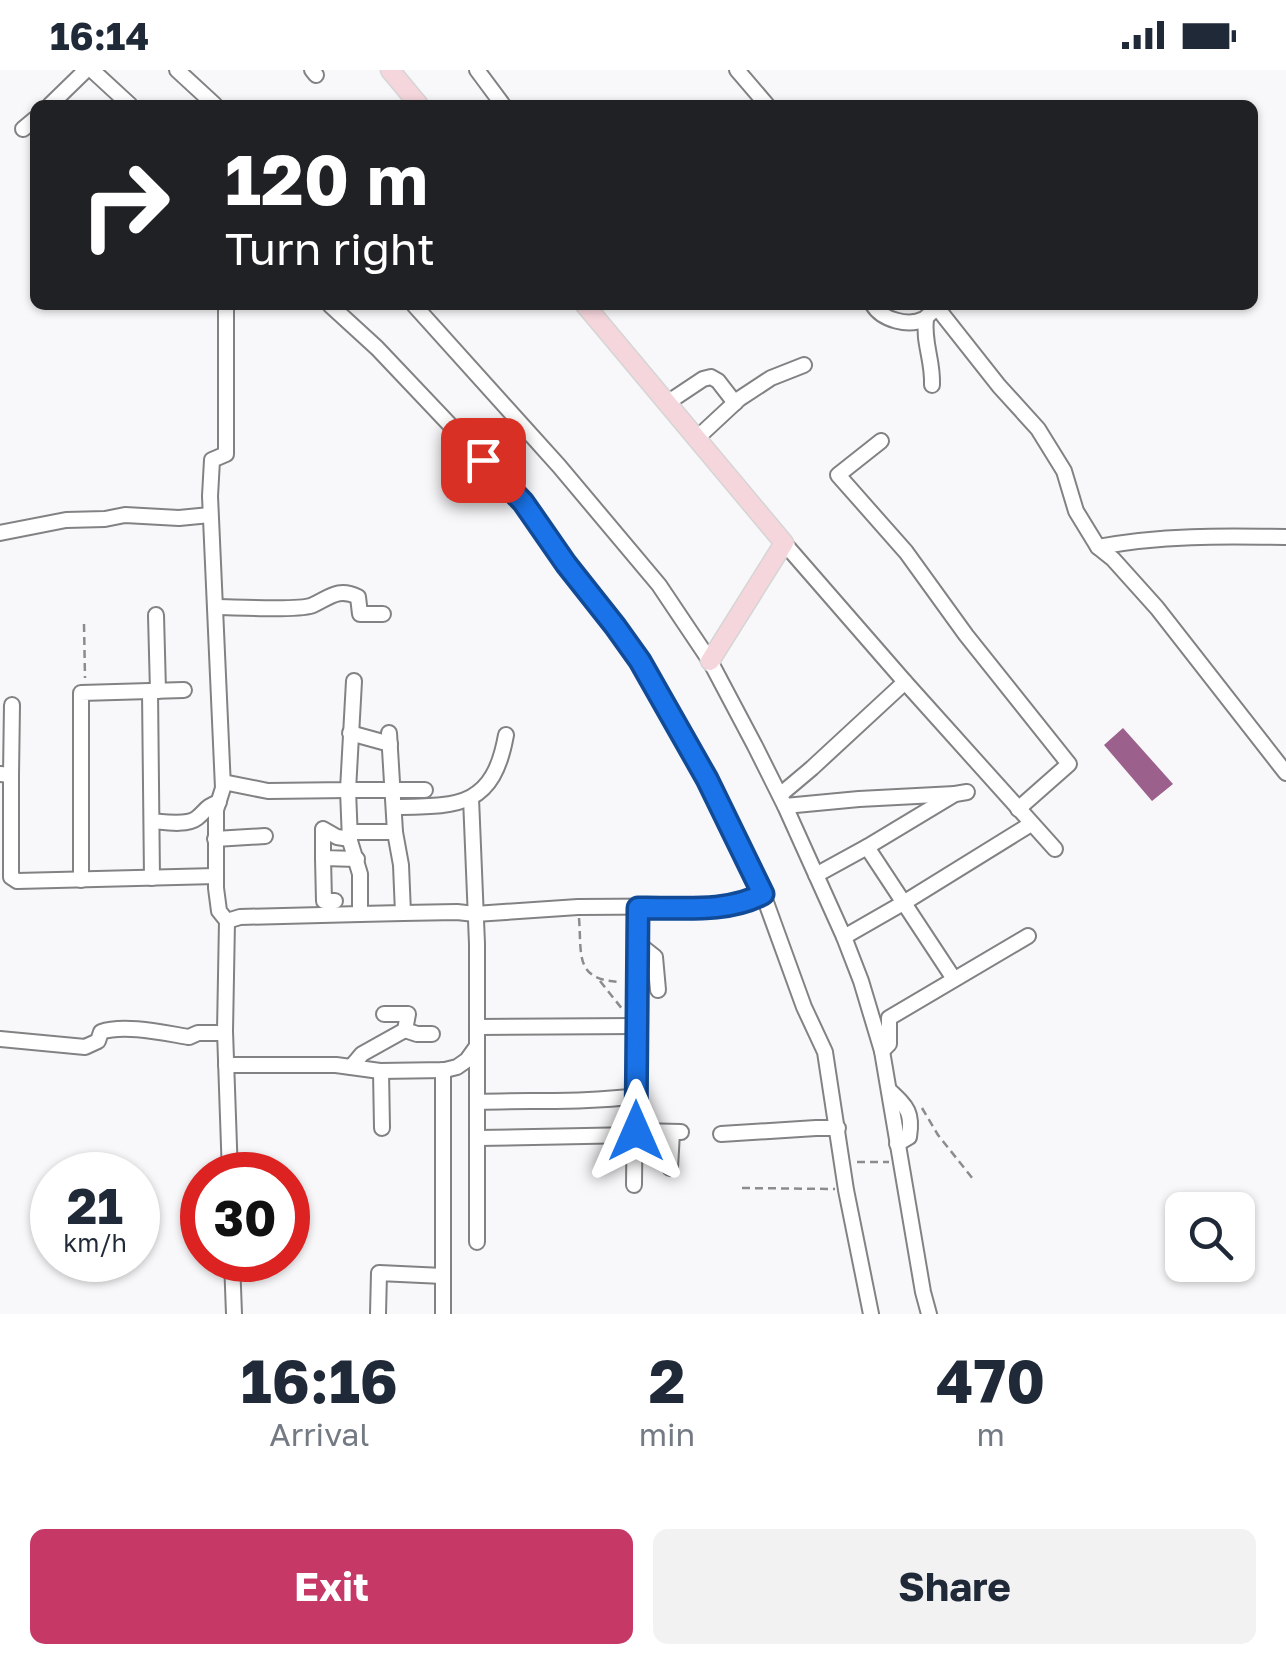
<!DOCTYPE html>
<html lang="en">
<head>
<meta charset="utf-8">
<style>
  body { margin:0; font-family:"Golos Text",sans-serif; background:#f2f2f3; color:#1f2937; height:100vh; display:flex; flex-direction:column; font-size:38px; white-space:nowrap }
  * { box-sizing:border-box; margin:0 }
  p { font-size:32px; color:#747a83 }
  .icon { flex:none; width:55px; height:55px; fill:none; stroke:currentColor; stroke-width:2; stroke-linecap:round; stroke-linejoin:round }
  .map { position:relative; height:1244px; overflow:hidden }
  .panel { display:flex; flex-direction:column; background:#fff; flex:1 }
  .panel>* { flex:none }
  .top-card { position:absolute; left:30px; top:30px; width:1228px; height:210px; border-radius:15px; box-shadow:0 2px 8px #0004; background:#202124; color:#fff; overflow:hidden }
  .tools { position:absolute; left:1165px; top:1122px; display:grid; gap:20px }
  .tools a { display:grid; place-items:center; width:90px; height:90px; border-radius:15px; background:#fff; box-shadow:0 2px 8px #0004; font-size:50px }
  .speed { position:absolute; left:30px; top:1082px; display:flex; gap:20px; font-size:50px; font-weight:700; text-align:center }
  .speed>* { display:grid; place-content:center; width:130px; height:130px; border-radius:50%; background:#fff; box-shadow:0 2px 8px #0004; line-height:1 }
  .speed small { font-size:25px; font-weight:400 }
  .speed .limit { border:15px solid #d22; background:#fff; color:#111 }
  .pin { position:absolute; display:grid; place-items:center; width:85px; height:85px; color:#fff; margin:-42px; border-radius:20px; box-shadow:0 5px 15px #0006 }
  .me { position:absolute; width:110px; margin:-55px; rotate:0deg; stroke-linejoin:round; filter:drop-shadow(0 0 8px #0008) }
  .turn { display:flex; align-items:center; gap:35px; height:210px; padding:0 30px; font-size:45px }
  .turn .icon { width:130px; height:130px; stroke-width:2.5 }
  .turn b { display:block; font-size:70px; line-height:85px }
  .eta { display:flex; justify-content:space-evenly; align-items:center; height:170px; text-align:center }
  .eta b { font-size:60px; font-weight:700; line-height:70px }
  .button { display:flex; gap:20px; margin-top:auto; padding:20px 30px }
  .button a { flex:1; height:115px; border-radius:15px; background:#c63866; color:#fff; font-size:40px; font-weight:700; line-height:115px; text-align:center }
  .button a+a { background:#f2f2f3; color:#1f2937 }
  .status { display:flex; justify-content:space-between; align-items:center; height:70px; padding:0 50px; background:#fff; direction:ltr }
  .status svg { height:28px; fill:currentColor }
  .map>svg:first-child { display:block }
  .building { fill:#9b618c }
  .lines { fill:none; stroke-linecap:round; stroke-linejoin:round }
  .minor-casing { stroke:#828284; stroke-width:18 }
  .major-casing { stroke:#d5d5d5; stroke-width:21 }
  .path { stroke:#8c8c8d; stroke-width:2.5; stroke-dasharray:8 5; stroke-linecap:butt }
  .minor { stroke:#fff; stroke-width:14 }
  .major { stroke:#f6d6dd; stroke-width:18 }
  .route-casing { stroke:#114b97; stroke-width:25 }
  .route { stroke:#1a73e8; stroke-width:18 }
</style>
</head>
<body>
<div class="status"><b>16:14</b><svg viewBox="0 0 49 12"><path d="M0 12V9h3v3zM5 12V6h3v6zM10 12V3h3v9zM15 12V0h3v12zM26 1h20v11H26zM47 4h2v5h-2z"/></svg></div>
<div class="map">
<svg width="1286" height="1244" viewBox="0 0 1286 1244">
  <rect width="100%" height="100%" fill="#f8f8fa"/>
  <path class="building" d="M1123,658l50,56 -21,17 -48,-56z"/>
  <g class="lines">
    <defs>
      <g id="minor">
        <path d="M92,0l38,35"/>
        <path d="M177,0l38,35"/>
        <path d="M312,0l4,5"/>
        <path d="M477,0l26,35"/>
        <path d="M737,0l30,35"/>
        <path d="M50,35l36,-35"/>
        <path d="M23,59l12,-10"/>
        <path d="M226,235v149l-14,6 -2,36 13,292 -7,22v78l3,23 8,10 -2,110 5,144"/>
        <path d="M330,235l47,43 146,154 42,62 50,61 26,36 66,118 56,115 41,113 21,45 21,138 25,124"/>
        <path d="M414,235l145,161 100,119 51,76 45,85 30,60 59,131 17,44 21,70 41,241 6,22"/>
        <path d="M873,235c9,15 36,22 51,14 3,-2 11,-10 13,-12"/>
        <path d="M935,235l64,81 39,43 26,42 12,40 22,36 15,12 44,49 129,165"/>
        <path d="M926,248c-3,26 7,41 6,67"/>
        <path d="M667,333l36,-24 8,-2 7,4 17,22"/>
        <path d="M696,369l43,-40 32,-21 33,-13"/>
        <path d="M881,371l-43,34 68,77 60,83 103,129 -51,45"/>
        <path d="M0,463l66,-13 39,-1 20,-4 54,3 31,-3"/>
        <path d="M784,473l121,139 150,167"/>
        <path d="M1098,477c63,-12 124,-11 188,-10"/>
        <path d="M215,537c18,0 86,4 98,-2 16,-7 25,-18 45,-8l2,17h23"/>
        <path d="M156,545l2,76"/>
        <path d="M150,621l2,187"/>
        <path d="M350,663l40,11"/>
        <path d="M0,704l11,1 1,-70"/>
        <path d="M11,705v102l6,4 199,-5"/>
        <path d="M223,712l45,9 80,-1 6,-109"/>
        <path d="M780,725l32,-27 93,-86"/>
        <path d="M471,728l6,146v298"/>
        <path d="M785,736l74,-7 96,-5"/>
        <path d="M395,737c63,-1 98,1 111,-72"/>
        <path d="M152,751c12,1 35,5 45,-3 10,-8 8,-11 22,-16"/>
        <path d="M350,762h45l-6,-99"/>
        <path d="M215,769l50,-3"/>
        <path d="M350,769l-13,-2 -14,-8v29l34,1"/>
        <path d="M867,777l88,-53 12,-2"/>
        <path d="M323,788l1,43h11"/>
        <path d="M816,805l51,-28 87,132"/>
        <path d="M81,810v-187l103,-3"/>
        <path d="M403,843l54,-1 18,2 103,-7 154,-1 15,-3 16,-9"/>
        <path d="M360,844l43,-1 -2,-48 -6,-33"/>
        <path d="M227,851l13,-4 120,-3v-40l-10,-33 -2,-51h77"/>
        <path d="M844,867l61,-35 126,-78"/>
        <path d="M636,872l19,15 3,33"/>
        <path d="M478,957l158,-1"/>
        <path d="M405,960l12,4h15"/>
        <path d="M0,969l85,8 13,-6 3,-9c23,-8 63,1 88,5l9,-4h27"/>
        <path d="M882,981l7,-7v-26l139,-82"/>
        <path d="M226,995h110l44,6 65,-1 12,-3 10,-7 10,-14"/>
        <path d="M351,997l11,-13 43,-24 3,-16h-24"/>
        <path d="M443,1000v244"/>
        <path d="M381,1001l1,57"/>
        <path d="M889,1020c18,17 24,22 20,47l-12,7"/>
        <path d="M478,1032c52,-2 106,1 158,-6"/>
        <path d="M636,1061l45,1"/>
        <path d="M721,1064l95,-6h22"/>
        <path d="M478,1068l158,-3"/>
        <path d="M670,1098l2,-36"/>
        <path d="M634,1115l3,-277"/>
        <path d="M232,1190l2,54"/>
        <path d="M378,1244l1,-41 64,3"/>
      </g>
      <g id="major">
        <path d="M390,0l29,35"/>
        <path d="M585,235l199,238 -74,118"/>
      </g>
    </defs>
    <use href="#minor" class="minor-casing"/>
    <use href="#major" class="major-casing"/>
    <g class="path">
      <path d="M84,554l1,54"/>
      <path d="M579,848c3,38 -5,62 42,64"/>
      <path d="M600,911l23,29"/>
      <path d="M922,1038l16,27 35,44"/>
      <path d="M857,1092h32"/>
      <path d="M742,1118l93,1"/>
    </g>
    <use href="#minor" class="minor"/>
    <use href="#major" class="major"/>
  </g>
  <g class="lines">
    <defs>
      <path id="route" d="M483,390l40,42 43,62 49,62 25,35 67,118 56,115c-37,20 -85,13 -125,14l-2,223"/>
    </defs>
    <use href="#route" class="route-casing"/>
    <use href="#route" class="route"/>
  </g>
</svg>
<div class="tools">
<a><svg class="icon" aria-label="search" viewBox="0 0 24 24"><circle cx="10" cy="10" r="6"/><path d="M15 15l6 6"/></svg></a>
</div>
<div class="speed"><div>21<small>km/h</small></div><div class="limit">30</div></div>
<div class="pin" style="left:483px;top:390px;background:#d93025"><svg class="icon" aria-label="arrive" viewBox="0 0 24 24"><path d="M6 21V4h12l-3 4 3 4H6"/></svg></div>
<svg class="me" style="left:636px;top:1061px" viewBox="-20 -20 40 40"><path d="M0-17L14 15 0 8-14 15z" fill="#1a73e8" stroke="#fff" stroke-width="4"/></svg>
<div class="top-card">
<div class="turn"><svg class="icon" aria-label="right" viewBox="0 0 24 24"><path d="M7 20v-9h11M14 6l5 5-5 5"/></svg><div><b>120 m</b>Turn right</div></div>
</div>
</div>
<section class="panel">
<div class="eta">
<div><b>16:16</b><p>Arrival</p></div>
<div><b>2</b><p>min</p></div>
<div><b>470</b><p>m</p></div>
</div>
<div class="button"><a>Exit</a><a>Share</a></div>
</section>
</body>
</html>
